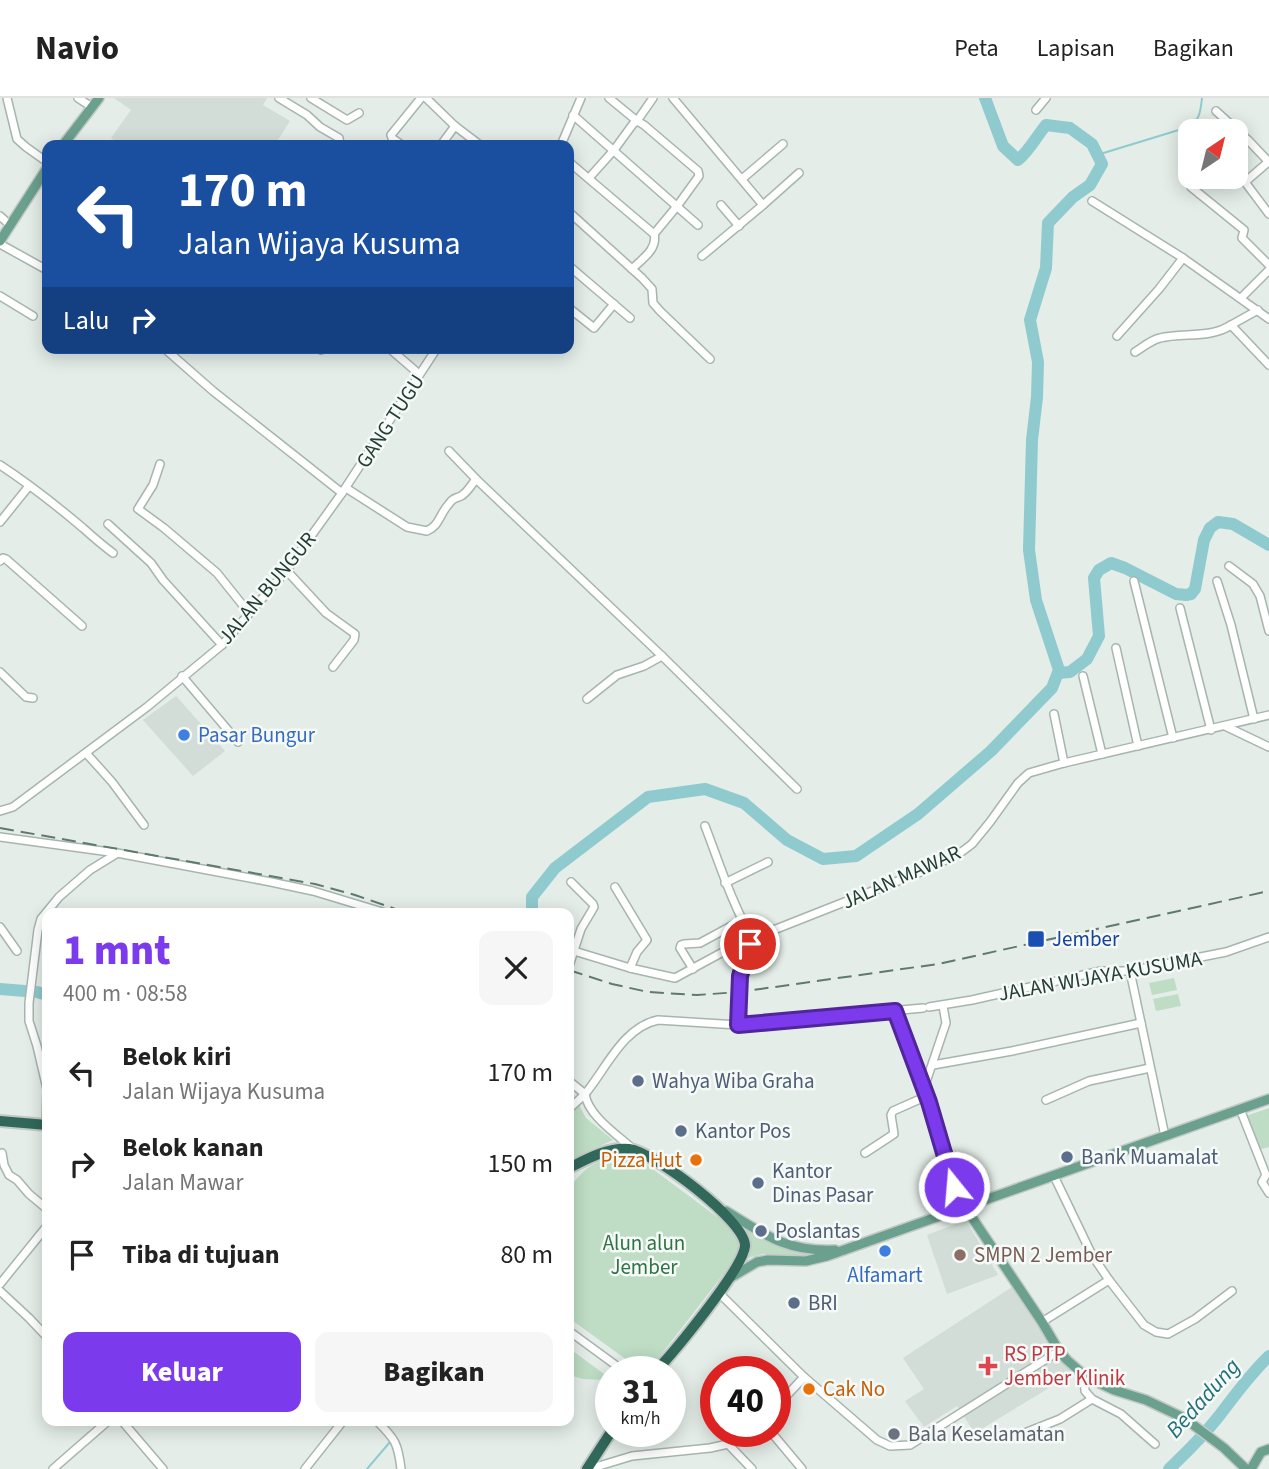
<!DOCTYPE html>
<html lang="id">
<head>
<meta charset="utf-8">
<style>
  body { margin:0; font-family:"Source Sans 3",sans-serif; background:#f6f6f6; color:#222; height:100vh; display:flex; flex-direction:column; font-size:26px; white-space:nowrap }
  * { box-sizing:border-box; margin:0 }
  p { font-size:23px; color:#767676 }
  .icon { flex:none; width:38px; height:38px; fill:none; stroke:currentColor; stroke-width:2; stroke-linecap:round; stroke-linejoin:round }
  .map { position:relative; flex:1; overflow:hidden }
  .side { position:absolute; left:42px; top:810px; width:532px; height:518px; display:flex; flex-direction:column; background:#fff; border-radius:14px; box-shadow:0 4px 18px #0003 }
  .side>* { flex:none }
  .banner { position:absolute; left:42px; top:42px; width:532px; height:214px; border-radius:14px; box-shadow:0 4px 18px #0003; background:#1a4fa0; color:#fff; overflow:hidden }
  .needle { width:46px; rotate:35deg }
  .buttons { position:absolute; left:1178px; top:21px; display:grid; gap:14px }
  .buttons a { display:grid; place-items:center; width:70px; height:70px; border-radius:14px; background:#fff; box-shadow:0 4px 18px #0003; font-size:35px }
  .speed { position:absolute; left:595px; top:1258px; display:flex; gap:14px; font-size:35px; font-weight:700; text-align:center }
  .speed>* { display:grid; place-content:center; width:91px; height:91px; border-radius:50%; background:#fff; box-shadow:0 4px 18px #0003; line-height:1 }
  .speed small { font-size:18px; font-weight:400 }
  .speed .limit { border:10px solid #d22; background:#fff; color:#111 }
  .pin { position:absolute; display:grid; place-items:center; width:60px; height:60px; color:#fff; margin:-30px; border:4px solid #fff; border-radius:50%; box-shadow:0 2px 7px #0007 }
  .me { position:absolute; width:77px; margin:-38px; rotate:343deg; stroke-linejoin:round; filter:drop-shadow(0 0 5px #0008) }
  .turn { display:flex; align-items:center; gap:24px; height:147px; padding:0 21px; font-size:32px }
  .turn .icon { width:91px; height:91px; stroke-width:2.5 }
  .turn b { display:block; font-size:49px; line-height:60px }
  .then { display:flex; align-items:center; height:66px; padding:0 21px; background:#0003; gap:14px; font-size:26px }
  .round { display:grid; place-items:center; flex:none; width:74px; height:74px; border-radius:14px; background:#f6f6f6 }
  .overview { display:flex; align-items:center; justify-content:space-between; height:119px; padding:0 21px }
  h1 { font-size:42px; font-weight:800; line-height:52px; color:#7c3aed }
  .cta { display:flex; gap:14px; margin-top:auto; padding:14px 21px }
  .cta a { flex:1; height:80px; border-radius:14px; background:#7c3aed; color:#fff; font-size:28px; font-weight:800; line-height:80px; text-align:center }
  .cta a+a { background:#f6f6f6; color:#222 }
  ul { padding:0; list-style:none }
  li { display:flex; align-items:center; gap:21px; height:91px; padding:0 21px }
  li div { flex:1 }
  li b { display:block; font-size:26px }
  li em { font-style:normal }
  header { display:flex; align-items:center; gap:42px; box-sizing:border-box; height:98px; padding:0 35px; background:#fff; border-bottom:2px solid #e0e0e0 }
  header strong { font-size:33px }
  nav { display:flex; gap:38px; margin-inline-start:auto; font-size:24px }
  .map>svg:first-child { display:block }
  .built { fill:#d2ddd7 }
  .green { fill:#beddc4 }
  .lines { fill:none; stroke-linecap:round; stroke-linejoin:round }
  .stream { stroke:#8fcacf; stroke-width:2 }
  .river { stroke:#8fcacf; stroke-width:12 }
  .minor-casing { stroke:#a7b5af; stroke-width:10 }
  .major-casing { stroke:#c2c9c6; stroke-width:12 }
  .highway-casing { stroke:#c2c9c6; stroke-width:14 }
  .minor { stroke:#fff; stroke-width:7 }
  .major { stroke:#6ba08e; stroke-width:9 }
  .highway { stroke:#316859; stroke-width:10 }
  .rail { stroke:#5f7970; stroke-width:2; stroke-dasharray:14 7; stroke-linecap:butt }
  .route-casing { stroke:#51269a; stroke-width:18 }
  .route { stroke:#7c3aed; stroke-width:12 }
  .shop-dot { fill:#3f7fe0; stroke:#f5f9f7; stroke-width:2.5 }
  .transit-dot { fill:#1a4fb4; stroke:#f5f9f7; stroke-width:2.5 }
  .service-dot { fill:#5c6f8a; stroke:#f5f9f7; stroke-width:2.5 }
  .food-dot { fill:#e8710a; stroke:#f5f9f7; stroke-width:2.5 }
  .education-dot { fill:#8d6e63; stroke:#f5f9f7; stroke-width:2.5 }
  .health-dot { fill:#e0444e; stroke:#f5f9f7; stroke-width:2.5 }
  .worship-dot { fill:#6b7280; stroke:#f5f9f7; stroke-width:2.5 }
  .labels { text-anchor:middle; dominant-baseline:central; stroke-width:5; stroke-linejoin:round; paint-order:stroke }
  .street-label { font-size:21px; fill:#243e35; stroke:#f5f9f7 }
  .shop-label { font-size:21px; fill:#366cbe; stroke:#f5f9f7; text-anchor:start }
  .transit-label { font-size:21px; fill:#164399; stroke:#f5f9f7; text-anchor:start }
  .service-label { font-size:21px; fill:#4e5e75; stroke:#f5f9f7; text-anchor:start }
  .food-label { font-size:21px; fill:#c56008; stroke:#f5f9f7; text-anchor:end }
  .park-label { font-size:21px; fill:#307345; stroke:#f5f9f7 }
  .education-label { font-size:21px; fill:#785e54; stroke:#f5f9f7; text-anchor:start }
  .health-label { font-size:21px; fill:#be3a42; stroke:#f5f9f7; text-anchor:start }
  .worship-label { font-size:21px; fill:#5b616d; stroke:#f5f9f7; text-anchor:start }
  .water-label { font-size:23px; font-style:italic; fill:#216f77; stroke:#f5f9f7 }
</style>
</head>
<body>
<header>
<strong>Navio</strong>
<nav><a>Peta</a><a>Lapisan</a><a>Bagikan</a></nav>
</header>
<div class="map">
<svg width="1269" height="1371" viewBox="0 0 1269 1371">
  <rect width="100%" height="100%" fill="#e4ede8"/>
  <g class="built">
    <path d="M114,0h153l-4,7 27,16 -14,22 2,2h-157l-10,-7 20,-28z"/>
    <path d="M176,598l49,55 -32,25 -50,-56z"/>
    <path d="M966,1122l32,55 -51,19 -20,-59z"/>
    <path d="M1012,1189l60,87 -97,59 -18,-27 -33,21 -19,-26 19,-12 -21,-31z"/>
  </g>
  <g class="green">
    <path d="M1174,880l3,12 -25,5 -3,-12z"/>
    <path d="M1178,896l3,12 -25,5 -3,-12z"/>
    <path d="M579,1007l7,13 27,22 -44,20v-44z"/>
    <path d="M1269,1010v39l-11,3 -12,-34z"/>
    <path d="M620,1060l26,6 90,67 4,14 -4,13 -83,107c-5,5 -13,9 -20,4l-6,-9 -58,-42v-130c18,-21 22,-27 51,-30z"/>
    <path d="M740,1125c24,18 46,32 78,31l-6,3 -49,-3 -16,4 3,-15 -1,-5z"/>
    <path d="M570,1251l41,30v5l-4,10 -1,-14 -23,-1 -14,-4z"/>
  </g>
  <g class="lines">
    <g class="stream">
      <path d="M1097,57l85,-26c18,-9 18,-12 20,-31"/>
      <path d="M367,1371l23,-27"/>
    </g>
    <g class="river">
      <path d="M1058,575l12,-1 17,-13 12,-23 -5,-58 5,-8 12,-7 14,5 51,26 10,1 5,-1 4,-5 9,-49 6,-12 8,-6 15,2 36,21"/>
      <path d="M532,816v-17l23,-29 93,-71 57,-8 39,14 43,37 36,19 33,-3 62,-42 73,-63 61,-63 7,-18 -23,-70 -7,-50 3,-110 5,-43 1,-35 -8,-42 16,-52 2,-45 25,-26 17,-12 12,-21 -10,-20 -22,-16 -24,-3c-10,12 -16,25 -28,35l-15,-14 -18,-48"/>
      <path d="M0,891l37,3 10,3"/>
      <path d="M1169,1371c17,-16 35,-34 50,-53 16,-21 31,-42 50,-60"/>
    </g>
    <defs>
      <g id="minor">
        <path d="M7,0l10,41 9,8 21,15"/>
        <path d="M78,0l14,9"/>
        <path d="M279,0l28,17 13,12 19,11 1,7"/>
        <path d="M311,0l36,22 12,-7"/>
        <path d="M426,0l29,28 25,19"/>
        <path d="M609,0l28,23 16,-23"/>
        <path d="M673,0l90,107 -61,51"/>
        <path d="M1036,12l10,-12"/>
        <path d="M1216,13l32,29 19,20v3l-22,19"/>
        <path d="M573,17l125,110"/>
        <path d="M402,47l-10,-7 -1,-3 30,-37"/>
        <path d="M441,47l14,-19"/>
        <path d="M561,47l20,-47"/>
        <path d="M569,64l85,72c4,15 -12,25 -22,35"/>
        <path d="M1236,75l9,9 24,32"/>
        <path d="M589,80l25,-28 19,-26 4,-3 7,4 54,46 1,5 -21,29 -24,29"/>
        <path d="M742,81l41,-35"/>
        <path d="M1191,89l53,43 -2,8 27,27"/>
        <path d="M1092,103l91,57 86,61"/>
        <path d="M721,107l18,21"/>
        <path d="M763,107l36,-32"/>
        <path d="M569,114l73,66 10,11 1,14 7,8 50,48"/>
        <path d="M0,118l10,9"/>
        <path d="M0,146l47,26"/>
        <path d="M569,168l61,52"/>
        <path d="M0,198l33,20"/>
        <path d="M1241,200l28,-28"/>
        <path d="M569,210l25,20 20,-24"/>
        <path d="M1231,227l27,-15"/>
        <path d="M1117,238l42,-47 24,-31"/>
        <path d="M164,250l49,43 129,102"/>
        <path d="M389,250l30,26"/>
        <path d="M321,252l1,-2"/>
        <path d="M1135,254c8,-5 16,-12 25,-14 23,-6 50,1 71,-13l38,40"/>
        <path d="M449,353l27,28 186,177 135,133"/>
        <path d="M160,366l-7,21 -15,24 26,19 53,45 32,40"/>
        <path d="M0,367c29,19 57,41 83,63 10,9 19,17 30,25"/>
        <path d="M346,390l61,39 20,4c12,-5 13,-17 21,-26 5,-7 6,-6 13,-9 6,-3 11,-12 15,-17"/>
        <path d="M0,424l29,-36"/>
        <path d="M108,426l43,39 12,17 59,65"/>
        <path d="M0,463l3,-3 3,1 76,67"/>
        <path d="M1229,468l24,18 7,12 9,35"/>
        <path d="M286,472l40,43 29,21 -1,6 -21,27"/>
        <path d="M1134,483l39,157"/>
        <path d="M1217,483l14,44 23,94"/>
        <path d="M1180,510l31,122"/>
        <path d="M1116,550l22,98"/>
        <path d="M0,574l26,25 7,1"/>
        <path d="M182,578l56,66"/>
        <path d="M1083,578l19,78"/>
        <path d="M587,601l30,-24 27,-9 18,-10"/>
        <path d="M1054,616l10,49"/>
        <path d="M1225,628l44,21"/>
        <path d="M86,655l26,29 32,43"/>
        <path d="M0,713l13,-4 134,-100 75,-62 64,-74 56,-78 95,-145"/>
        <path d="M705,728c15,39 27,78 48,114"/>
        <path d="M0,739l117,16 154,29 42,9 76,23"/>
        <path d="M725,785l43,-21"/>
        <path d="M615,789l32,53 -10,12 -7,16"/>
        <path d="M0,829l17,24"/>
        <path d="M574,853l56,17 45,10 59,-32 16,-1"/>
        <path d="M569,868l12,-37 13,-22 -1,-3 -22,-22"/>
        <path d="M693,871l-13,-21 1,-3 3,-1 16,-1 35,-19"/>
        <path d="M1130,873l35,165"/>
        <path d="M929,909l43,-7 129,-29h29l96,-19 43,-15"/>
        <path d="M895,913l35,92 24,84 11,20"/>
        <path d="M738,927c1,-23 0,-64 14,-83 3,-5 9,-7 14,-9l152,-60 42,-20 12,-9 18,-22 28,-39 11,-10 35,-10 205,-48"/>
        <path d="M933,967l79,-14 129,-28"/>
        <path d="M569,983l16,13"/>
        <path d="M924,990l22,-65 -3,-17"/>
        <path d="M585,996c3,22 33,41 49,56"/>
        <path d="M1046,1002l43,-19 61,-13"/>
        <path d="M569,1011c5,-5 11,-10 16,-15 21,-25 38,-67 73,-74l80,5 185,-17"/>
        <path d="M1240,1011l26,66 -4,7 7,11"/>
        <path d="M46,1027l1,-36 -10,-43 -8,-25v-18l9,-73 3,-11 18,-22 31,-27 26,-16"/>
        <path d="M2,1055l2,12 5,10 8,5 12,14 18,15"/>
        <path d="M865,1055l29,-19 -3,-19 2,-4 34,-15"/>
        <path d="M1054,1078l38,79 17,25 35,45 12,7 12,2 27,-15 37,-28"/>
        <path d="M0,1186l47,-58"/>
        <path d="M0,1193l29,27 18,19"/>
        <path d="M719,1195l85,84 73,63 13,6 20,-1 149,-94"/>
        <path d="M1042,1224l67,-42"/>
        <path d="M569,1233l56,41"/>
        <path d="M1084,1277l1,16 7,8 29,15 34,30"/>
        <path d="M775,1310l29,-31"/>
        <path d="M122,1323l41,48"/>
        <path d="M377,1323c18,18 21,22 24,48"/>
        <path d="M771,1334l31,37"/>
        <path d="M1022,1336l38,-15 32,-20"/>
        <path d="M728,1346l24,25"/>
        <path d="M53,1371l55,-48"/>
        <path d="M305,1371l38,-48"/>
        <path d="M589,1371l43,-13 78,-8 18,-4 20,-12"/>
      </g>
      <g id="major">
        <path d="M63,47l36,-47"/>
        <path d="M0,143l47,-73"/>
        <path d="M965,1109l77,115 17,29 8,9 17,15 17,9 13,6 32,10 38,18 40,30 22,21"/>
        <path d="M726,1113c39,24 61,41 109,39"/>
        <path d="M730,1180l27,-16 11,-2 38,1 21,-5 442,-157"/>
        <path d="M1251,1371l10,-17 8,-3"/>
      </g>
      <g id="highway">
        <path d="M0,1023l47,4"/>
        <path d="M569,1070c18,-9 39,-21 60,-19 25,3 117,72 116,97 -2,23 -71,106 -90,126"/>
        <path d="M587,1371l24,-37"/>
      </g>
    </defs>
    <use href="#minor" class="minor-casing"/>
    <use href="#major" class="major-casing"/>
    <use href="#highway" class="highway-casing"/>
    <use href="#minor" class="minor"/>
    <use href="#major" class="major"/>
    <use href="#highway" class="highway"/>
    <g class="rail">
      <path d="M0,730l315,56 40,11 55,19"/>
      <path d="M569,872l43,14 36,8 49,3 42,-3 199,-28 331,-73"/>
    </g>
  </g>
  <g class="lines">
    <defs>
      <path id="route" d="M750,846l-10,32 -2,49 157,-14 34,91 25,85"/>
    </defs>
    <use href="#route" class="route-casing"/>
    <use href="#route" class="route"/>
  </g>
  <g class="shop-dot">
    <circle cx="184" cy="637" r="7"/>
    <circle cx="885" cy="1153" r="7"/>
  </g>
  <rect class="transit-dot" x="1027" y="832" width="18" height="18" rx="3.5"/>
  <g class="service-dot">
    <circle cx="638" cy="983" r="7"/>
    <circle cx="681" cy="1033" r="7"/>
    <circle cx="1067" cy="1059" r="7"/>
    <circle cx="758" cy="1085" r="7"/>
    <circle cx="761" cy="1133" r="7"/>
    <circle cx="794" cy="1205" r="7"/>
  </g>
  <g class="food-dot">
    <circle cx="696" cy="1062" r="7"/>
    <circle cx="809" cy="1291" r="7"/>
  </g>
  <circle class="education-dot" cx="960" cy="1157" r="7"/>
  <path class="health-dot" d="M984.5 1257.5h7v7h7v7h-7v7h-7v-7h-7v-7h7z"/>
  <circle class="worship-dot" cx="894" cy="1336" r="7"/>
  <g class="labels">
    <g class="street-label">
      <text transform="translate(390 323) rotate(-57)">GANG TUGU</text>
      <text transform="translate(267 490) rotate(-50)">JALAN BUNGUR</text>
      <text transform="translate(901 779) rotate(-24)">JALAN MAWAR</text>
      <text transform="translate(1100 878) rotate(-10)">JALAN WIJAYA KUSUMA</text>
    </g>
    <g class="shop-label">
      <text x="198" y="637">Pasar Bungur</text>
      <text x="885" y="1177" text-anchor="middle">Alfamart</text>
    </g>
    <g class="transit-label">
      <text x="1052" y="841">Jember</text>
    </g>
    <g class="service-label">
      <text x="652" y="983">Wahya Wiba Graha</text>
      <text x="695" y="1033">Kantor Pos</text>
      <text x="1081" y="1059">Bank Muamalat</text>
      <text x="772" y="1073">Kantor<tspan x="772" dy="24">Dinas Pasar</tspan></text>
      <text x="775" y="1133">Poslantas</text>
      <text x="808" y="1205">BRI</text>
    </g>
    <g class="food-label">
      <text x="682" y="1062">Pizza Hut</text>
      <text x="823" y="1291" text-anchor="start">Cak No</text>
    </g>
    <g class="park-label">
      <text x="644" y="1145">Alun alun<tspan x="644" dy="24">Jember</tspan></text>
    </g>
    <g class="education-label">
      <text x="974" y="1157">SMPN 2 Jember</text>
    </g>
    <g class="health-label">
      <text x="1004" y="1256">RS PTP<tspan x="1004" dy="24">Jember Klinik</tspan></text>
    </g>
    <g class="worship-label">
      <text x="908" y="1336">Bala Keselamatan</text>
    </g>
    <g class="water-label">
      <text transform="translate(1203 1300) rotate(-48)">Bedadung</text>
    </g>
  </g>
</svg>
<div class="buttons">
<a><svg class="needle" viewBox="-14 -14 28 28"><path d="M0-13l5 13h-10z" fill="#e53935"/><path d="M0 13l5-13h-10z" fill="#767676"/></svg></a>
</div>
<div class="speed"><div>31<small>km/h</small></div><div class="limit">40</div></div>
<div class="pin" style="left:750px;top:846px;background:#d93025"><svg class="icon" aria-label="arrive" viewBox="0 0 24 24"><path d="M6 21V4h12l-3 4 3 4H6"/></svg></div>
<svg class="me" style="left:954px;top:1089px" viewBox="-20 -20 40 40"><circle r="17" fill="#7c3aed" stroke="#fff" stroke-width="3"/><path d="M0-11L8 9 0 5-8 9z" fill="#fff"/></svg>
<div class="banner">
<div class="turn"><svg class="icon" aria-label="left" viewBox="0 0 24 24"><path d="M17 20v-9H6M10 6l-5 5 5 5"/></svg><div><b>170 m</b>Jalan Wijaya Kusuma</div></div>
<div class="then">Lalu<svg class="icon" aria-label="right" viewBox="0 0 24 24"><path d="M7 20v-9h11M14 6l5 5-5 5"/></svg></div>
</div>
<section class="side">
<div class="overview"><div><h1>1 mnt</h1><p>400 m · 08:58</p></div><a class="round"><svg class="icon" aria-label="close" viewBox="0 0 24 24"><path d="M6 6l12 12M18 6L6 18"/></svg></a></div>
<ul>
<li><svg class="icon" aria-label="left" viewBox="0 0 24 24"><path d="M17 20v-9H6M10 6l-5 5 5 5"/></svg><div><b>Belok kiri</b><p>Jalan Wijaya Kusuma</p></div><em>170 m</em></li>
<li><svg class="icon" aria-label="right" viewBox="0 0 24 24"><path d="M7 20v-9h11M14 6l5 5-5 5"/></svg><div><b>Belok kanan</b><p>Jalan Mawar</p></div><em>150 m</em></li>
<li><svg class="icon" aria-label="arrive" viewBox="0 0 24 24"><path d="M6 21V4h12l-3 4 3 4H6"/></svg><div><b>Tiba di tujuan</b></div><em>80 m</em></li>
</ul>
<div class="cta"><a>Keluar</a><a>Bagikan</a></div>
</section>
</div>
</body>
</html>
